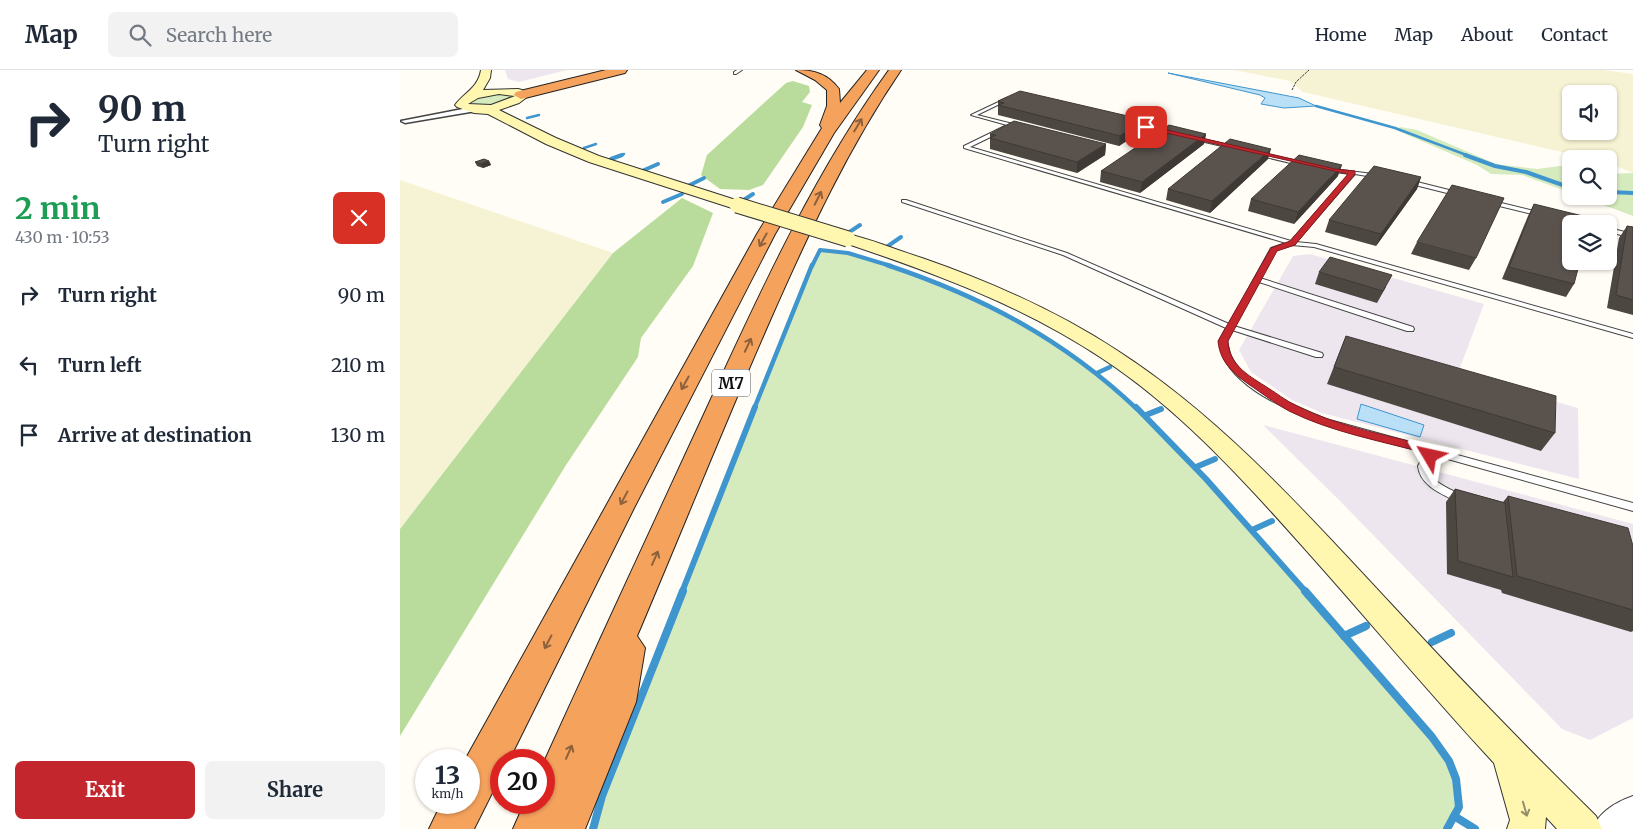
<!DOCTYPE html>
<html lang="en">
<head>
<meta charset="utf-8">
<style>
  body { margin:0; font-family:Merriweather,serif; background:#f2f2f3; color:#1f2937; height:100vh; display:flex; flex-direction:column; font-size:19px; white-space:nowrap }
  * { box-sizing:border-box; margin:0 }
  p { font-size:16px; color:#747a83 }
  .icon { flex:none; width:28px; height:28px; fill:none; stroke:currentColor; stroke-width:2; stroke-linecap:round; stroke-linejoin:round }
  .map { position:relative; flex:1; overflow:hidden }
  .details { display:flex; flex-direction:column; background:#fff; width:400px }
  .details>* { flex:none }
  .hud { background:#fff; color:#1f2937; overflow:hidden }
  .buttons { position:absolute; left:1162px; top:15px; display:grid; gap:10px }
  .buttons a { display:grid; place-items:center; width:55px; height:55px; border-radius:8px; background:#fff; box-shadow:0 1px 4px #0004; font-size:25px }
  .speed { position:absolute; left:15px; top:679px; display:flex; gap:10px; font-size:25px; font-weight:700; text-align:center }
  .speed>* { display:grid; place-content:center; width:65px; height:65px; border-radius:50%; background:#fff; box-shadow:0 1px 4px #0004; line-height:1 }
  .speed small { font-size:12px; font-weight:400 }
  .speed .limit { border:8px solid #d22; background:#fff; color:#111 }
  .pin { position:absolute; display:grid; place-items:center; width:42px; height:42px; color:#fff; margin:-21px; border-radius:10px; box-shadow:0 2px 8px #0006 }
  .me { position:absolute; width:55px; margin:-28px; rotate:306deg; stroke-linejoin:round; filter:drop-shadow(0 0 4px #0008) }
  .turn { display:flex; align-items:center; gap:18px; height:105px; padding:0 15px; font-size:22px }
  .turn .icon { width:65px; height:65px; stroke-width:2.5 }
  .turn b { display:block; font-size:35px; line-height:42px }
  .round { display:grid; place-items:center; flex:none; width:52px; height:52px; border-radius:8px; background:#f2f2f3 }
  .headline { display:flex; align-items:center; justify-content:space-between; height:85px; padding:0 15px }
  h1 { font-size:30px; font-weight:700; line-height:38px; color:#1e9e55 }
  .cta { display:flex; gap:10px; margin-top:auto; padding:10px 15px }
  .cta a { flex:1; height:58px; border-radius:8px; background:#c4262e; color:#fff; font-size:20px; font-weight:700; line-height:58px; text-align:center }
  .cta a+a { background:#f2f2f3; color:#1f2937 }
  ul { padding:0; list-style:none }
  li { display:flex; align-items:center; gap:15px; height:70px; padding:0 15px }
  li div { flex:1 }
  li b { display:block; font-size:19px }
  li em { font-style:normal }
  header { display:flex; align-items:center; gap:30px; box-sizing:border-box; height:70px; padding:0 25px; background:#fff; border-bottom:1px solid #e0e1e3 }
  header strong { font-size:24px }
  nav { display:flex; gap:28px; margin-inline-start:auto; font-size:18px }
  .search { width:350px; height:45px; background:#f2f2f3; display:flex; align-items:center; gap:12px; box-sizing:border-box; padding:0 18px; border-radius:8px; color:#747a83; font-size:19px }
  main { display:flex; flex:1; min-height:0 }
  .map>svg:first-child { display:block }
  .industrial { fill:#eee6ef }
  .farmland { fill:#f6f3d4; fill-rule:evenodd }
  .green { fill:#d5ebbd }
  .forest { fill:#b9dc9c }
  .water { fill:#b9e0f7; stroke:#3f96cf }
  .lines { fill:none; stroke-linecap:round; stroke-linejoin:round }
  .stream-far4 { stroke:#3f96cf; stroke-width:2.5 }
  .stream-far3 { stroke:#3f96cf; stroke-width:4 }
  .stream-far2 { stroke:#3f96cf; stroke-width:4.5 }
  .stream-far1 { stroke:#3f96cf; stroke-width:6 }
  .stream { stroke:#3f96cf; stroke-width:8 }
  .service-casing { stroke:#444; stroke-width:2 }
  .minor-casing { stroke:#444; stroke-width:3 }
  .tertiary-casing { stroke:#444; stroke-width:2 }
  .secondary-casing { stroke:#333; stroke-width:2 }
  .motorway-casing { stroke:#222; stroke-width:2 }
  .path { stroke:#333; stroke-width:1; stroke-dasharray:2.5 1; stroke-linecap:butt }
  .service { fill:#fff; fill-rule:evenodd }
  .minor { fill:#fff; fill-rule:evenodd }
  .tertiary { fill:#fff; fill-rule:evenodd }
  .secondary { fill:#fff6b0; fill-rule:evenodd }
  .motorway { fill:#f5a25d; fill-rule:evenodd }
  .secondary-bridge-casing { stroke:#333; stroke-width:17; stroke-linecap:butt }
  .secondary-bridge { stroke:#fff6b0; stroke-width:15 }
  .wall { fill:#4d4742 }
  .shaded-wall { fill:#3f3936 }
  .building { fill:#5a524d; stroke:#3f3936 }
  .oneway { stroke:#8e613b }
  .oneway2 { stroke:#948f68 }
  .route { fill:#c4262e; stroke:#7f191e }
  .labels { text-anchor:middle; dominant-baseline:central; stroke-width:5; stroke-linejoin:round; paint-order:stroke }
  .shield { fill:#fff; stroke:#585858; stroke-width:1 }
  .shield-label { font-size:16px; font-weight:bold; fill:#111 }
</style>
</head>
<body>
<header>
<strong>Map</strong>
<div class="search"><svg class="icon" aria-label="search" viewBox="0 0 24 24"><circle cx="10" cy="10" r="6"/><path d="M15 15l6 6"/></svg>Search here</div>
<nav><a>Home</a><a>Map</a><a>About</a><a>Contact</a></nav>
</header>
<main>
<section class="details">
<div class="hud">
<div class="turn"><svg class="icon" aria-label="right" viewBox="0 0 24 24"><path d="M7 20v-9h11M14 6l5 5-5 5"/></svg><div><b>90 m</b>Turn right</div></div>
</div>
<div class="headline"><div><h1>2 min</h1><p>430 m · 10:53</p></div><a class="round" style="background:#d93025;color:#fff"><svg class="icon" aria-label="close" viewBox="0 0 24 24"><path d="M6 6l12 12M18 6L6 18"/></svg></a></div>
<ul>
<li><svg class="icon" aria-label="right" viewBox="0 0 24 24"><path d="M7 20v-9h11M14 6l5 5-5 5"/></svg><div><b>Turn right</b></div><em>90 m</em></li>
<li><svg class="icon" aria-label="left" viewBox="0 0 24 24"><path d="M17 20v-9H6M10 6l-5 5 5 5"/></svg><div><b>Turn left</b></div><em>210 m</em></li>
<li><svg class="icon" aria-label="arrive" viewBox="0 0 24 24"><path d="M6 21V4h12l-3 4 3 4H6"/></svg><div><b>Arrive at destination</b></div><em>130 m</em></li>
</ul>
<div class="cta"><a>Exit</a><a>Share</a></div>
</section>
<div class="map">
<svg width="1233" height="759" viewBox="0 0 1233 759">
  <rect width="100%" height="100%" fill="#fffdf5"/>
  <g class="industrial">
    <path d="M105,0h62l-48,12 -11,-3z"/>
    <path d="M910,184l174,50 -26,69 120,35 1,71 -257,-66 -30,-13 -41,-28 -12,-22 54,-94z"/>
    <path d="M863,355l370,99v194l-43,22 -28,-11 -222,-228z"/>
  </g>
  <g class="farmland">
    <path d="M834,0h369l30,4v99l-24,-10v-4h-17l-289,-67 -13,-11zM1171,24h38v37h-38z"/>
    <path d="M0,110l213,73 -213,276z"/>
  </g>
  <g class="green">
    <path d="M93,24l22,2 -25,10 -20,-3 4,-4z"/>
    <path d="M1000,57l17,3 79,34 41,5 23,-3 11,1v26l-49,-18 -31,-1 -14,-9 -81,-35z"/>
    <path d="M1233,103v43l-53,-20h29v-22z"/>
    <path d="M420,180c33,-1 85,21 116,33 42,18 84,36 122,61 64,44 116,99 168,156 70,78 135,159 206,237l17,24 7,18 3,28 -12,22h-854l9,-33 52,-126 120,-314 33,-81z"/>
  </g>
  <g class="forest">
    <path d="M393,11l16,5 1,6 -8,10 10,3 -9,22 -40,58 -14,5 -29,-1 -19,-14 6,-20 79,-72z"/>
    <path d="M282,128l31,15 -20,53 -52,72 -3,19 -72,108 -166,271v-207l213,-276z"/>
  </g>
  <g class="water">
    <path d="M768,3l131,25 17,8 -32,2 -23,-4 4,-6 -5,-3z"/>
    <path d="M961,334l63,21 -4,12 -63,-18z"/>
  </g>
  <g class="lines">
    <g class="stream-far4">
      <path d="M916,36l79,22 74,28"/>
      <path d="M127,48l12,-3"/>
      <path d="M184,78l12,-4"/>
      <path d="M219,86l5,-2"/>
    </g>
    <g class="stream-far3">
      <path d="M1065,85l30,11 31,6 45,16"/>
      <path d="M211,89l11,-4"/>
      <path d="M242,101l16,-7"/>
      <path d="M288,116l16,-8"/>
      <path d="M1209,122l24,1"/>
      <path d="M342,131l11,-7"/>
      <path d="M263,132l19,-8"/>
      <path d="M448,163l12,-8"/>
      <path d="M488,176l13,-9"/>
      <path d="M412,196l8,-16 28,3 43,13"/>
    </g>
    <g class="stream-far2">
      <path d="M487,195c96,32 176,74 250,144"/>
      <path d="M697,303l13,-6"/>
      <path d="M354,339l58,-144"/>
    </g>
    <g class="stream-far1">
      <path d="M736,337l70,72 100,113"/>
      <path d="M746,345l15,-6"/>
      <path d="M796,397l19,-8"/>
      <path d="M852,460l20,-9"/>
      <path d="M282,522l73,-185"/>
    </g>
    <g class="stream">
      <path d="M905,521l127,146 17,24 7,18 3,28 -12,22"/>
      <path d="M944,566l22,-10"/>
      <path d="M1032,572l19,-9"/>
      <path d="M1054,746l21,13"/>
      <path d="M193,759l9,-33 81,-205"/>
    </g>
    <defs>
      <g id="service">
        <path d="M337,0h5l-6,4h-2v-2z"/>
        <path d="M607,28l3,1 -33,16 36,9v2l-43,21 321,94 59,-67 -23,-3 -3,-2 1,-1 56,7 1,1 -3,2 -24,-4 -59,68 20,2 317,90v4l-319,-91 -22,-2 -17,5 -15,28 153,49 1,2 -1,2h-6l-148,-49 -25,44 88,27 1,2 -1,2h-6l-84,-27 -5,11c1,5 2,10 4,15 14,31 65,50 95,63l307,84v8l-196,-55c-3,2 -7,4 -9,8 -7,14 27,28 36,32l2,3 -2,3h-6c-16,-8 -38,-16 -40,-36l5,-9 5,-4c-55,-15 -180,-41 -205,-97 -2,-5 -3,-10 -4,-15l7,-13 -163,-73 -161,-53v-2h4l161,53 162,71 42,-76 15,-5 -322,-95v-2l43,-21 -36,-10z"/>
        <path d="M733,53l40,9v1l-2,1 -40,-9z"/>
        <path d="M794,67l43,10v1l-2,1 -43,-10v-2z"/>
        <path d="M859,83l44,9 3,2 -3,2 -46,-11v-2z"/>
        <path d="M1009,110l52,13 1,1 -3,2 -52,-13 -1,-1z"/>
        <path d="M1089,130l53,13 1,1 -3,2 -53,-13 -1,-1z"/>
        <path d="M1209,158l24,6v4l-24,-6z"/>
      </g>
      <path id="minor" d="M73,37l4,2 -1,2 -71,12 -4,-2z"/>
      <path id="tertiary" d="M1233,726v33h-41c7,-17 24,-27 41,-33z"/>
      <g id="secondary">
        <path d="M81,0h10l-1,8 -7,12 35,-1 4,1 5,7 -8,6 -20,7 57,28 43,18 143,46 3,3 -8,5 -5,-2 -143,-46 -43,-18 -58,-30 -14,-1 -17,-6 -2,-2c10,-13 23,-17 26,-35zM99,24l16,2 -24,9 -23,-1 10,-6z"/>
        <path d="M448,164c25,6 49,16 74,24 69,24 135,53 196,93 104,67 189,163 273,253 66,72 135,143 205,212l6,13h-45l-11,-12 -1,12h-38l3,-9 -16,-57c-68,-73 -131,-150 -198,-224 -58,-65 -120,-132 -193,-180 -81,-54 -169,-86 -261,-117l-2,-3z"/>
      </g>
      <g id="motorway">
        <path d="M206,0h21l-2,3 -104,26 -7,-4 2,-3z"/>
        <path d="M396,0c18,0 32,4 43,19l1,14 27,-33h12l-45,63 -59,101 -141,274 -125,252h-8v15l-27,54h-45l13,-27h27v-42h-4l292,-526 65,-106 -2,-3 7,-19v-16l-12,-10z"/>
        <path d="M489,0h12c-53,78 -92,162 -130,248 -46,105 -89,212 -134,318l8,12 -9,54 -51,127h-72l12,-27h19v-40c53,-117 107,-233 161,-350 54,-117 108,-237 184,-342z"/>
      </g>
    </defs>
    <use href="#service" class="service-casing"/>
    <use href="#minor" class="minor-casing"/>
    <use href="#tertiary" class="tertiary-casing"/>
    <use href="#secondary" class="secondary-casing"/>
    <use href="#motorway" class="motorway-casing"/>
    <path class="path" d="M892,20l4,-8 13,-12"/>
    <use href="#service" class="service"/>
    <use href="#minor" class="minor"/>
    <use href="#tertiary" class="tertiary"/>
    <use href="#secondary" class="secondary"/>
    <use href="#motorway" class="motorway"/>
    <defs>
      <path id="secondary-bridge" d="M337,135l111,34"/>
    </defs>
    <use href="#secondary-bridge" class="secondary-bridge-casing"/>
    <use href="#secondary-bridge" class="secondary-bridge"/>
  </g>
  <g class="wall">
    <path d="M598,31l147,19 -2,10 -24,16 -121,-31z"/>
    <path d="M590,64l116,10 -1,11 -28,18 -87,-24z"/>
    <path d="M806,64l-2,10 -64,49 -40,-11 1,-11z"/>
    <path d="M868,89l-58,54 -44,-13 2,-11z"/>
    <path d="M89,91l2,4 -8,3 -6,-2 -2,-4z"/>
    <path d="M938,106l-44,48 -46,-13 3,-12z"/>
    <path d="M1021,107l-4,12 -41,57 -51,-14 4,-12z"/>
    <path d="M1134,134l40,80 -8,13 -64,-18 26,-63z"/>
    <path d="M1227,156l6,1v88l-26,-7 12,-70z"/>
    <path d="M1017,172l59,16 -7,12 -58,-16z"/>
    <path d="M919,202l67,15 -9,16 -62,-19z"/>
    <path d="M946,266l209,97 -14,18 -214,-67z"/>
    <path d="M1055,419l48,13 5,-6 125,50v85l-2,1 -129,-39 -1,-3 -54,-16 -1,-72z"/>
  </g>
  <g class="shaded-wall">
    <path d="M745,50l-2,10 -24,16 1,-10z"/>
    <path d="M806,64l-2,10 -64,49 2,-11z"/>
    <path d="M706,74l-1,11 -28,18v-11z"/>
    <path d="M871,79l-3,10 -58,54 2,-12z"/>
    <path d="M89,91l2,4 -8,3 -2,-4z"/>
    <path d="M942,95l-4,11 -44,48 4,-12z"/>
    <path d="M1021,107l-4,12 -41,57 5,-12z"/>
  </g>
  <g class="building">
    <path d="M620,21l125,29 -25,16 -122,-31 6,-2 -6,-2z"/>
    <path d="M614,51l92,23 -29,18 -87,-24 6,-3 -6,-1z"/>
    <path d="M769,55l37,9 -64,48 -41,-11z"/>
    <path d="M830,69l41,10 -59,52 -44,-12z"/>
    <path d="M899,85l43,10 -44,47 -47,-13z"/>
    <path d="M84,89l5,2 -8,3 -6,-2z"/>
    <path d="M974,96l47,11 -40,57 -52,-14z"/>
    <path d="M1052,115l52,13 -28,60 -59,-16z"/>
    <path d="M1134,134l57,14 -1,6h-19v37h9l-6,23 -65,-17z"/>
    <path d="M1227,156l6,1v73l-17,-5z"/>
    <path d="M930,187l62,18 -9,16 -64,-19z"/>
    <path d="M946,266l210,60 -1,37 -221,-66z"/>
    <path d="M1055,419l50,14 8,74 -55,-16z"/>
    <path d="M1108,426l120,32 5,18v64l-116,-34z"/>
  </g>
  <defs><path id="oneway-shaft" d="M-6 0H5M1.5-3L5.5 0L1.5 3" fill="none" stroke-width="1.6" stroke-linecap="round" stroke-linejoin="round" transform="scale(1.25)"/></defs>
  <g class="oneway">
    <use href="#oneway-shaft" transform="translate(458 55) rotate(-59)"/>
    <use href="#oneway-shaft" transform="translate(418 128) rotate(-63)"/>
    <use href="#oneway-shaft" transform="translate(363 170) rotate(119)"/>
    <use href="#oneway-shaft" transform="translate(348 275) rotate(-65)"/>
    <use href="#oneway-shaft" transform="translate(285 313) rotate(119)"/>
    <use href="#oneway-shaft" transform="translate(224 428) rotate(118)"/>
    <use href="#oneway-shaft" transform="translate(255 488) rotate(-66)"/>
    <use href="#oneway-shaft" transform="translate(148 572) rotate(118)"/>
    <use href="#oneway-shaft" transform="translate(169 682) rotate(-66)"/>
  </g>
  <use class="oneway2" href="#oneway-shaft" transform="translate(1125 739) rotate(74)"/>
  <path class="route" d="M746,55l189,44 20,2v3l-60,71 -18,6 -49,90c1,23 18,33 37,45 10,6 21,15 32,20 44,22 96,30 143,43v6l-10,5 -4,-2 -1,-5c-44,-12 -94,-21 -136,-42 -11,-6 -22,-14 -32,-21 -19,-13 -37,-25 -39,-49l53,-93 19,-7 58,-67 -204,-46z"/>
  <g class="labels">
    <rect class="shield" x="312" y="299.5" width="38" height="27" rx="4"/>
    <g class="shield-label">
      <text x="331" y="313">M7</text>
    </g>
  </g>
</svg>
<div class="buttons">
<a><svg class="icon" aria-label="sound" viewBox="0 0 24 24"><path d="M4 9h4l5-4v14l-5-4H4zM17 9q2 3 0 6"/></svg></a>
<a><svg class="icon" aria-label="search" viewBox="0 0 24 24"><circle cx="10" cy="10" r="6"/><path d="M15 15l6 6"/></svg></a>
<a><svg class="icon" aria-label="layers" viewBox="0 0 24 24"><path d="M12 4l9 5-9 5-9-5zM3 14l9 5 9-5"/></svg></a>
</div>
<div class="speed"><div>13<small>km/h</small></div><div class="limit">20</div></div>
<div class="pin" style="left:746px;top:57px;background:#d93025"><svg class="icon" aria-label="arrive" viewBox="0 0 24 24"><path d="M6 21V4h12l-3 4 3 4H6"/></svg></div>
<svg class="me" style="left:1030px;top:386px" viewBox="-20 -20 40 40"><path d="M0-17L14 15 0 8-14 15z" fill="#c4262e" stroke="#fff" stroke-width="4"/></svg>
</div>
</main>
</body>
</html>
